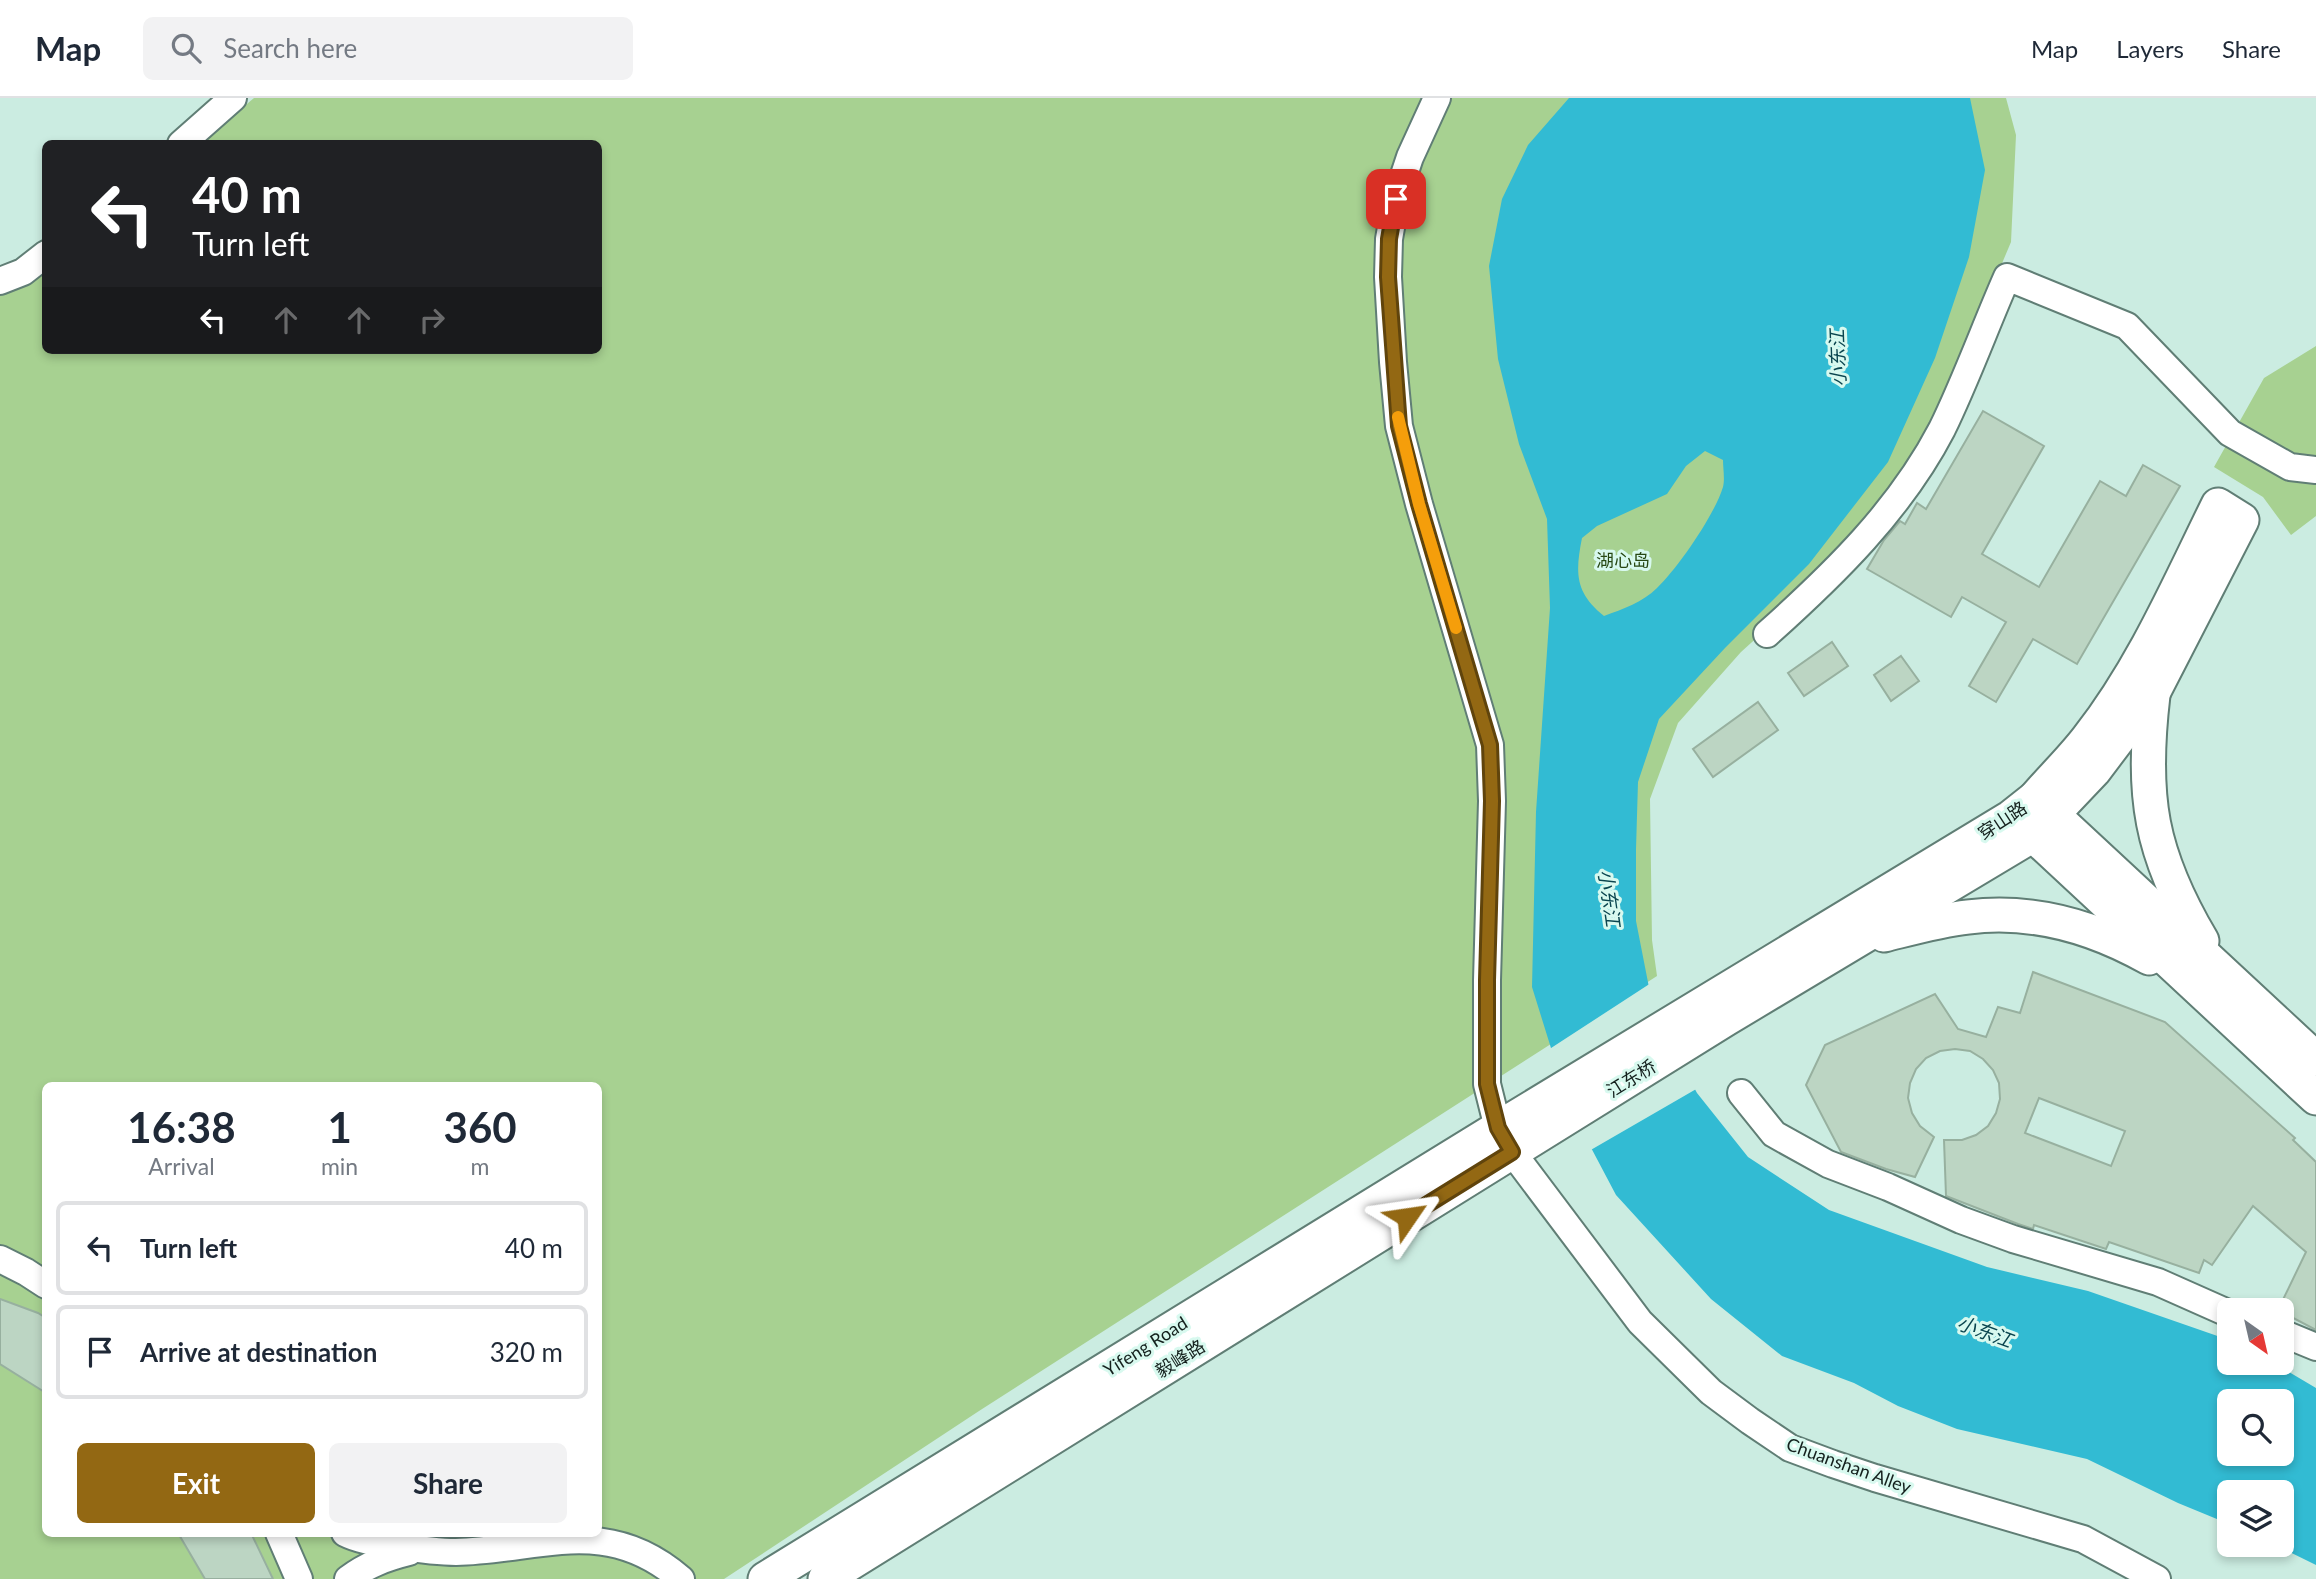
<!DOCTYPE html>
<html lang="en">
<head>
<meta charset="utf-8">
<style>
  body { margin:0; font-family:Lato,"Noto Sans SC",sans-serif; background:#f2f2f3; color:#1f2937; height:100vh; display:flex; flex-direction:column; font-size:26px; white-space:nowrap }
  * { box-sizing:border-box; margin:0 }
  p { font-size:23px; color:#747a83 }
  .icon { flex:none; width:38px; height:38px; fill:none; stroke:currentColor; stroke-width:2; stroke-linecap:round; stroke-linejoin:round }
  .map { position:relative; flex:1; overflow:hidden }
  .drawer { position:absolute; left:42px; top:984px; width:560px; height:455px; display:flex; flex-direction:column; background:#fff; border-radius:10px; box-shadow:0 4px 10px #0003 }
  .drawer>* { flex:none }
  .top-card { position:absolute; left:42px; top:42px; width:560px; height:214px; border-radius:10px; box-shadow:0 4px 10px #0003; background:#202124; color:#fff; overflow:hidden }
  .needle { width:46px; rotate:146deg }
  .fabs { position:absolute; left:2217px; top:1200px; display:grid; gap:14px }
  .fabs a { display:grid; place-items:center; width:77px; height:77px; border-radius:10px; background:#fff; box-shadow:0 4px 10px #0003; font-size:35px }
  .pin { position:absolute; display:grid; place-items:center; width:60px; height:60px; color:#fff; margin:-30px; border-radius:14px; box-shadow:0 4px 10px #0006 }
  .me { position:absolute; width:77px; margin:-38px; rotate:58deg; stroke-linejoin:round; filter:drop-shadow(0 0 5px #0008) }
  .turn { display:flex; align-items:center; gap:24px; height:147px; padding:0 35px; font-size:32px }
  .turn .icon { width:91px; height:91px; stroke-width:2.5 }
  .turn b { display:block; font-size:49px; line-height:60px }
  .lanes { display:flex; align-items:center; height:66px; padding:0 35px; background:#0003; justify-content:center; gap:35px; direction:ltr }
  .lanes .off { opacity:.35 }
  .eta { display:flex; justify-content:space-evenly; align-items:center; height:119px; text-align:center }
  .eta b { font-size:42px; font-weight:700; line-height:49px }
  .button { display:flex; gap:14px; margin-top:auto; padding:14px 35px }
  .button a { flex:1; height:80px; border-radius:10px; background:#936813; color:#fff; font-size:28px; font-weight:700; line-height:80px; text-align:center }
  .button a+a { background:#f2f2f3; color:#1f2937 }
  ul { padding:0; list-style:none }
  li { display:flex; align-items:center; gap:21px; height:94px; margin:0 14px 10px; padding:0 21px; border:4px solid #e0e1e3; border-radius:10px }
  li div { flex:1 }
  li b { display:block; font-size:26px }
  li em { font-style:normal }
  header { display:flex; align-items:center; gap:42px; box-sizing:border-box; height:98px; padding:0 35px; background:#fff; border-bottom:2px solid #e0e1e3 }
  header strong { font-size:33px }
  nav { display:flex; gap:38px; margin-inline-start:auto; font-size:24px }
  .search { width:490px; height:63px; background:#f2f2f3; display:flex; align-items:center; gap:18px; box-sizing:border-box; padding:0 24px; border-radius:10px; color:#747a83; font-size:26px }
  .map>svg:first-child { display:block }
  .green { fill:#a7d191; fill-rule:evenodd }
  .water { fill:#32bbd3; fill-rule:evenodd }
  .pier { fill:#cbece1 }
  .building { fill:#bcd5c3; stroke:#97b09f; stroke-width:2; fill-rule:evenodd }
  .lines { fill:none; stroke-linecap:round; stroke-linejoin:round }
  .minor-casing { stroke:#607e75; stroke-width:30 }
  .major-casing { stroke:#607e75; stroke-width:37 }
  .minor { stroke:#fff; stroke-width:26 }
  .major { stroke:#fff; stroke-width:33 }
  .route-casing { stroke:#60440c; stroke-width:18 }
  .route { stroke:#936813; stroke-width:12 }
  .slow { stroke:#f59e0b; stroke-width:12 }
  .labels { text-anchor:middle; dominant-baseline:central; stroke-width:6; stroke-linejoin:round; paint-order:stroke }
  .park-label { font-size:18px; fill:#274813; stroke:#d8f9ef }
  .street-label { font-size:18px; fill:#14201d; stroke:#d8f9ef }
  .water-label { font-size:19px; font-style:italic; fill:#0a454f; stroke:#d8f9ef }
</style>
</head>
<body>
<header>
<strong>Map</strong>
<div class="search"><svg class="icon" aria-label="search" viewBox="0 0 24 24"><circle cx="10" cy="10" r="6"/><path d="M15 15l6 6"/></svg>Search here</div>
<nav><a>Map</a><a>Layers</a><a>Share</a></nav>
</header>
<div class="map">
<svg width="2316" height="1481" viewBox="0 0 2316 1481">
  <rect width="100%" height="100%" fill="#cbece1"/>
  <g class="green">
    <path d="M254,0h1752l10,37 -5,107 -78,185 -52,83 -58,68 -82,74 -63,71 -28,76 2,141 5,36 -678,435 -255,168h-724v-1287l45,-23 1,81h552v-206l-398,-1zM46,987h552v448h-552z"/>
    <path d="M2316,248v170l-25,19 -28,-38 -49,-30 50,-89z"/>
  </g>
  <path class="water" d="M1569,0h401l15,72 -16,87 -34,101 -47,104 -79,102 -84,84 -66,71 -21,63 -2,67v72l18,92 43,80 51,64 81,53 158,57 101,24 141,49 1,23h44l42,25v177l-41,-20h7v-52h-52l-1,31 -51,-21 -91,-44 -130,-30 -59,-23 -44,-23 -72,-27 -71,-57 -95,-104 -47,-89 -37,-119 4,-175 14,-204 -3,-89 -28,-75 -21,-85 -9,-93 13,-67 26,-54zM1705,353l18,9c0,8 2,19 0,27 -8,27 -45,81 -66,101 -14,14 -34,21 -53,28 -29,-23 -29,-43 -22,-78l15,-12 70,-32 19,-28zM2230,1304h52v52h-52z"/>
  <path class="pier" d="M1651,885l6,29 41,76 -109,63 -24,-44 -17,-57z"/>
  <g class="building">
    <path d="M1983,313l61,35 -62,108 57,33 61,-106 26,15 17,-31 37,21 -103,178 -44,-25 -37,63 -27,-16 37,-64 -44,-25 -11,20 -84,-48 17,-29 16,-19 5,3 12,-21 9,6z"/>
    <path d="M1832,544l16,24 -44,30 -16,-23z"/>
    <path d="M1901,558l18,25 -28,20 -17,-26z"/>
    <path d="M1758,604l20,28 -65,47 -20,-28z"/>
    <path d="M2033,874l132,50 130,116 -2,2 23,22v168l-38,-20 28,-58 -53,-46 -41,59 -8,-5 -5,13 -90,-31 -3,7 -72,-24 -1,4 -15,-5 -72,-28 -2,-56h18l14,-5 12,-9 8,-13 4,-14 -1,-16 -6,-13 -10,-11 -13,-8 -15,-2 -15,2 -14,7 -10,11 -6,14 -2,15 4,15 8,13 14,11 -19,40 -29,-8 -45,-17 -35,-67 19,-40 110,-51 23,35 28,8 12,-30 22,6zM2039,1000l86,33 -14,35 -86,-33z"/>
    <path d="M0,1201l38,14 8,5v75l-46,-29z"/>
    <path d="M178,1435h73l22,46h-68z"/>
  </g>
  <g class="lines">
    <defs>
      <g id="minor">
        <path d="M1437,0l-27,59 -14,42 -7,40 -1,38 5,85 6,64 20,78 71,241 2,56 -5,179v104l11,44 14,24 128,170 71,70 39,29 40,27 43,16 42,14 208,61 74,40"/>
        <path d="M181,46l52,-46"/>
        <path d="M0,183l23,-9 23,-18"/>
        <path d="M1767,536c67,-60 133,-124 175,-205 24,-49 43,-102 65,-152l120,49 103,107 60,34 26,3"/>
        <path d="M1741,995l33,41 54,30 60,23 73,33 52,19 145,43 72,32"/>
        <path d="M0,1161l26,13 20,13"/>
        <path d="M2282,1235l34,14"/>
        <path d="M279,1435l20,46"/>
        <path d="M345,1435c16,8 35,10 52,13 19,3 39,6 59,6 85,-2 150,-38 225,27"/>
        <path d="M348,1481c19,-14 37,-21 61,-27"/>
      </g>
      <g id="major">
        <path d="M2153,597c-12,101 -3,158 49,246"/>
        <path d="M2035,700c17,-20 37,-39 53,-60 55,-70 91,-154 130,-233l24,15 -89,173 -59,78 -56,59"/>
        <path d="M1884,837c28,-7 56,-15 84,-18 64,-8 126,10 181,41"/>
        <path d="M765,1481l733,-451 513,-311 24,-19 281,261"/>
        <path d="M825,1481l901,-560 307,-184 283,263"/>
      </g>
    </defs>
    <use href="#minor" class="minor-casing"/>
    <use href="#major" class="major-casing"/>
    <use href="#minor" class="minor"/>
    <use href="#major" class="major"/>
  </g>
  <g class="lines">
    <defs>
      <path id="route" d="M1396,101l-7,40 -1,38 11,149 20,78 71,241 2,56 -5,179v104l11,44 14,24 -105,65"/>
    </defs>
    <use href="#route" class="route-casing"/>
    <use href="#route" class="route"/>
    <path class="slow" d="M1398,319l21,87 37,124"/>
  </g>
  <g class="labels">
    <g class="park-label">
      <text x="1623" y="462">湖心岛</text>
    </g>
    <g class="street-label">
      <text transform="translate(2002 722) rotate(-33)">穿山路</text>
      <text transform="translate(1631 980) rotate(-32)">江东桥</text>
      <text transform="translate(1145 1248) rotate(-32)">Yifeng Road</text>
      <text transform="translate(1180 1260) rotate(-32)">毅峰路</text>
      <text transform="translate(1849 1367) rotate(20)">Chuanshan Alley</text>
    </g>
    <g class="water-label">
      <text transform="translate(1837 260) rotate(-92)">小东江</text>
      <text transform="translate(1610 800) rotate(82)">小东江</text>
      <text transform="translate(1985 1233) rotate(20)">小东江</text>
    </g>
  </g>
</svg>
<div class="fabs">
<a><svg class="needle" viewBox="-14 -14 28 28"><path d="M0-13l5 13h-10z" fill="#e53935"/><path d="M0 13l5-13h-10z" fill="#747a83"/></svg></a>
<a><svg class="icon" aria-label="search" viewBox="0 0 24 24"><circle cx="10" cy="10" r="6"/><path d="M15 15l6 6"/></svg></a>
<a><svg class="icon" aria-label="layers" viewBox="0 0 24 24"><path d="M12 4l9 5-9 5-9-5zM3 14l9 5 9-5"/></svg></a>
</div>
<div class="pin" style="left:1396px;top:101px;background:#d93025"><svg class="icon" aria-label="arrive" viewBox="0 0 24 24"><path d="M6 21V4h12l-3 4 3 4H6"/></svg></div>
<svg class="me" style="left:1407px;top:1119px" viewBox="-20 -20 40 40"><path d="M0-17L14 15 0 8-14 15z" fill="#936813" stroke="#fff" stroke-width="4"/></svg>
<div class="top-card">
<div class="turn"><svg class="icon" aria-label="left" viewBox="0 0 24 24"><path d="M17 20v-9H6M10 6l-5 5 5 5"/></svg><div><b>40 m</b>Turn left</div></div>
<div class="lanes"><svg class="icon" aria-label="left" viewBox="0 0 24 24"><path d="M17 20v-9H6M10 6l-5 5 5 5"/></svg><svg class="icon off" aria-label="ahead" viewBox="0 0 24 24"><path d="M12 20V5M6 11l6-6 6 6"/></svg><svg class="icon off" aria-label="ahead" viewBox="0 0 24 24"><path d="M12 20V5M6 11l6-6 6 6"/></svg><svg class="icon off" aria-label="right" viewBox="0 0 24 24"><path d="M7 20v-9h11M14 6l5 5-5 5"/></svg></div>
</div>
<section class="drawer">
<div class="eta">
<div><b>16:38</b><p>Arrival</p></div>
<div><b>1</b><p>min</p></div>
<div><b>360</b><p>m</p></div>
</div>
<ul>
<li><svg class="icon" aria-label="left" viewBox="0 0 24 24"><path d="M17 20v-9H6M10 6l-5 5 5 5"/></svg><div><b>Turn left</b></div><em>40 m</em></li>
<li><svg class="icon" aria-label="arrive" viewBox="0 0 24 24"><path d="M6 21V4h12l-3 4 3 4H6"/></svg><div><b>Arrive at destination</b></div><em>320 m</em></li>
</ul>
<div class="button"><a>Exit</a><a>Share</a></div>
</section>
</div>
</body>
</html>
